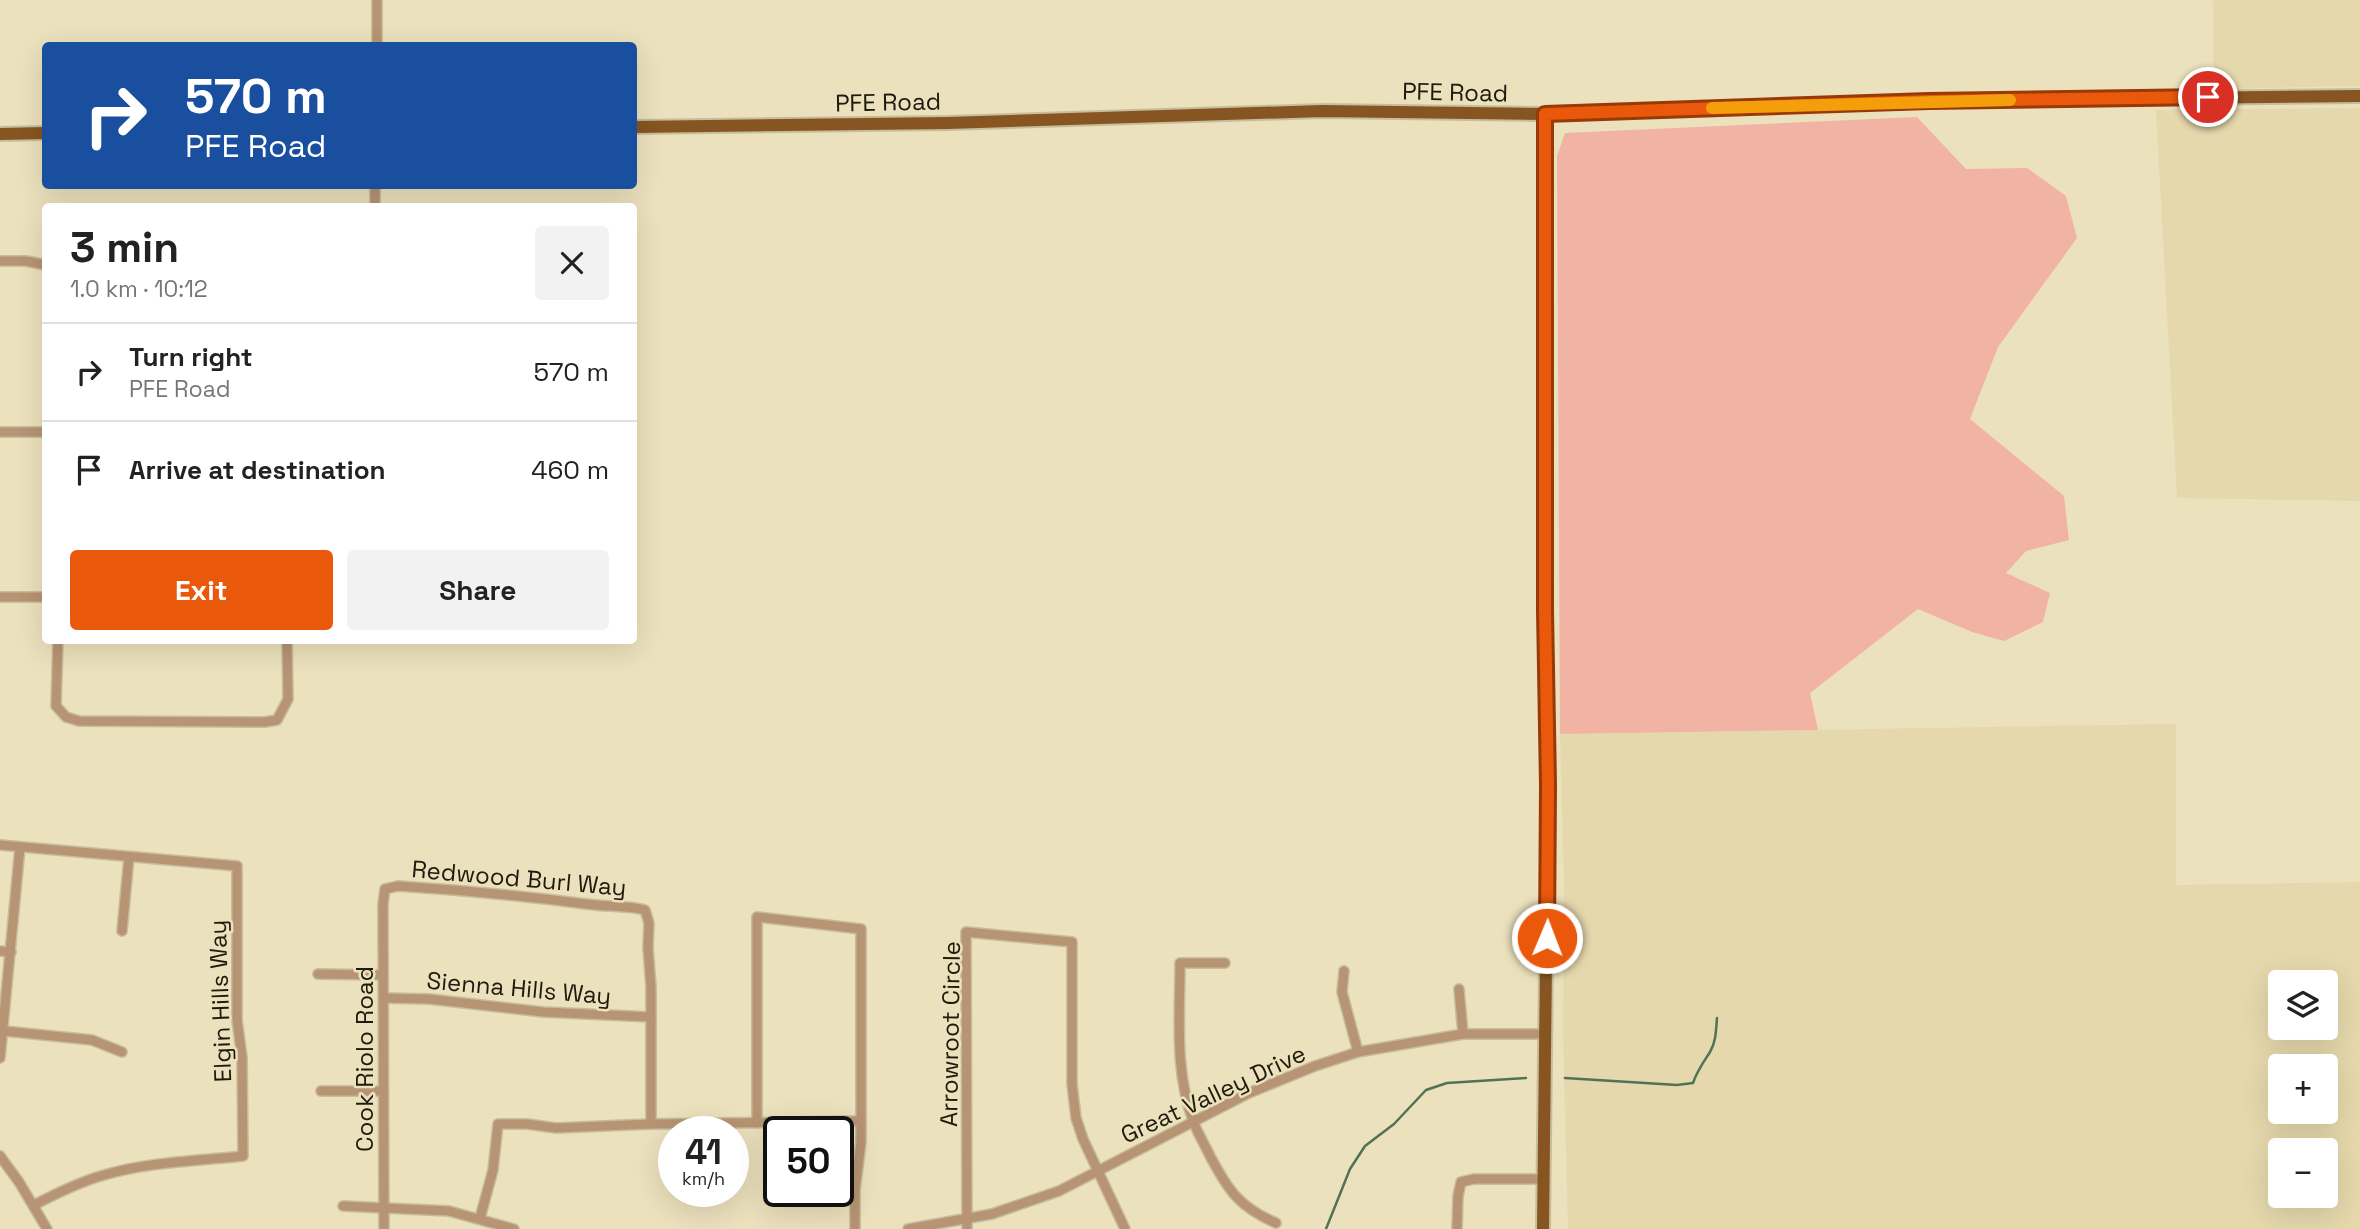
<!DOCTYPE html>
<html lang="en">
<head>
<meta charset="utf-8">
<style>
  body { margin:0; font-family:"Space Grotesk",sans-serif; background:#f2f2f2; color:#222; height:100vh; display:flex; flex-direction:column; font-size:26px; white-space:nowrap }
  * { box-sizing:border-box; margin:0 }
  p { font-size:23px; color:#767676 }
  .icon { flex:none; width:38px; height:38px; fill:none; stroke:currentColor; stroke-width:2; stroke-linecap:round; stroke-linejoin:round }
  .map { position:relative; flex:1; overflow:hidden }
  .drawer { position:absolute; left:42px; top:203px; width:595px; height:441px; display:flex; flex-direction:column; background:#fff; border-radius:7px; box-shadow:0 7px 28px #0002 }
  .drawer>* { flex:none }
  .hud { position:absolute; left:42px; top:42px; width:595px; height:147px; border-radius:7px; box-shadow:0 7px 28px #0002; background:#1a4fa0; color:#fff; overflow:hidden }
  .fabs { position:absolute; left:2268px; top:970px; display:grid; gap:14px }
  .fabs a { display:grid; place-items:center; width:70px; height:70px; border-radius:7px; background:#fff; box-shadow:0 7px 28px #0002; font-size:35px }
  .speed { position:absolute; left:658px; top:1116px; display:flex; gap:14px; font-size:35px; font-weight:700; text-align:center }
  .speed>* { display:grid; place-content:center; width:91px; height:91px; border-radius:50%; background:#fff; box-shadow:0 7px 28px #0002; line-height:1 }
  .speed small { font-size:18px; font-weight:400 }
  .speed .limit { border:4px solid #111; border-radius:10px; background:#fff; color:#111 }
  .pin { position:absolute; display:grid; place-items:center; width:60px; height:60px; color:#fff; margin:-30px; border:4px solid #fff; border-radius:50%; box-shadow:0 2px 7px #0007 }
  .me { position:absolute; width:77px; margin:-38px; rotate:1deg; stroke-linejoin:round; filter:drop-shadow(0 0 5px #0008) }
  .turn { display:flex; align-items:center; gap:24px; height:147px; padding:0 28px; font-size:32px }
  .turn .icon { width:91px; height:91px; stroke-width:2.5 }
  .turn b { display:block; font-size:49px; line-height:60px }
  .round { display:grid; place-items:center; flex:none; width:74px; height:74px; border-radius:7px; background:#f2f2f2 }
  .summary { display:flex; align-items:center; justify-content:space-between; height:119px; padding:0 28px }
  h1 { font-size:42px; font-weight:700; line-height:52px }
  .cta { display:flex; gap:14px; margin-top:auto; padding:14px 28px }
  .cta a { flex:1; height:80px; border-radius:7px; background:#ea580c; color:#fff; font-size:28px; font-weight:700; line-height:80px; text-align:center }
  .cta a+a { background:#f2f2f2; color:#222 }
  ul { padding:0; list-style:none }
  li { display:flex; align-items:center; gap:21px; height:98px; padding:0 28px; border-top:2px solid #e0e0e0 }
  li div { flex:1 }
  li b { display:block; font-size:26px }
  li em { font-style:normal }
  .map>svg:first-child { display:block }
  .built { fill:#e5d8ac; fill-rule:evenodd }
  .green { fill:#f1b3a4 }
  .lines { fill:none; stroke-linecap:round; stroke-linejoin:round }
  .stream { stroke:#507356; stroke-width:2.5 }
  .minor-casing { stroke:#c7bd9d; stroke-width:12 }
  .major-casing { stroke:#c7bd9d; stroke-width:16 }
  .minor { stroke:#b79473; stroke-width:9 }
  .major { stroke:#865521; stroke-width:12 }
  .route-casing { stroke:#983908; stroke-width:18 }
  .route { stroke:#ea580c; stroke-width:12 }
  .slow { stroke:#f59e0b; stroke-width:12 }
  .labels { text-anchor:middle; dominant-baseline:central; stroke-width:5; stroke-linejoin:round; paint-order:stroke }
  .street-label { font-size:24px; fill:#1e1a0d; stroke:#ece1bd }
</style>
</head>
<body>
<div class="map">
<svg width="2360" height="1229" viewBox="0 0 2360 1229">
  <rect width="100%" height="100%" fill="#ece1bd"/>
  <g class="built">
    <path d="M2213,0h147v86l-146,3z"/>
    <path d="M2360,108v393l-183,-3 -21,-388z"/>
    <path d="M2176,724v161l184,-3v347h-792l-5,-198 1,-147 -4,-150zM2280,982h46v45h-46zM2280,1066h46v45h-46zM2280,1150h46v45h-46z"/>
  </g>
  <path class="green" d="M1917,117l49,52 61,-1 39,28 11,42 -79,109 -28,72 94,77 5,44 -43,11 -20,22 44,20 -7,29 -39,19 -32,-9 -54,-23 -108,84 8,37 -258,4 -3,-578 8,-23z"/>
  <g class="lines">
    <g class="stream">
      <path d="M1565,1078l112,7 16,-2c4,-12 10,-20 17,-31 6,-10 6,-22 7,-34"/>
      <path d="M1326,1229l24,-60 15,-23 29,-22 32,-34 21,-7 79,-5"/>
    </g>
    <defs>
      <g id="minor">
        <path d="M377,0v46"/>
        <path d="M375,206v-20"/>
        <path d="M0,261h26l20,4"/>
        <path d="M0,432h46"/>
        <path d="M0,597h46"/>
        <path d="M58,640l-2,66 10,11 13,4 186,1 12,-2 11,-21 -1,-59"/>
        <path d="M0,845l237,21v154l5,37 1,99c-47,5 -95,6 -139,19 -25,7 -47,18 -70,30"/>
        <path d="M122,931l7,-74"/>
        <path d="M0,951l11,1"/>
        <path d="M1225,963h-45c0,53 -6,109 14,160 4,11 11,22 16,33 18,34 29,51 66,67"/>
        <path d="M1344,971l-2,21 16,60"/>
        <path d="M318,974l65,1"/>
        <path d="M1459,989l4,45"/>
        <path d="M384,998l45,1 114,13 108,5"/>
        <path d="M4,1031l88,9 30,12"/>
        <path d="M0,1058l20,-211"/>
        <path d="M321,1091h62"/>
        <path d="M757,1123v-206l104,12v213l-6,48v39"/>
        <path d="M0,1156l19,26 28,47"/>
        <path d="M343,1206l106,5 65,18"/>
        <path d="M480,1218l13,-48 5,-46h29l29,4 95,-4 210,-3"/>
        <path d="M384,1229l-1,-325 2,-15 13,-3c63,4 125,10 188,18 20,3 40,1 59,6l4,13 -1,25 3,39v137"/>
        <path d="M908,1229l84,-15 67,-23 190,-98 66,-27 43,-14 105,-18h81"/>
        <path d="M967,1229l-1,-297 106,10v142l4,34 7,21 42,90"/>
        <path d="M1457,1229l1,-33 3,-14 13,-3h69"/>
      </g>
      <g id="major">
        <path d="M634,127l314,-4 374,-12 223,3 384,-13 431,-5"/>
        <path d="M0,134l46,-1"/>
        <path d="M1543,1229l5,-444 -3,-175v-496"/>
      </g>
    </defs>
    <use href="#minor" class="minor-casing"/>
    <use href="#major" class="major-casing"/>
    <use href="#minor" class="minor"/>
    <use href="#major" class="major"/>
  </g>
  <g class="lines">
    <defs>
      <path id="route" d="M1547,938l1,-153 -3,-175v-496l384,-13 279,-4"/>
    </defs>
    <use href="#route" class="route-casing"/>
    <use href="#route" class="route"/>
    <path class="slow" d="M1712,108l298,-8"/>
  </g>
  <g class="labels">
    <g class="street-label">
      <text transform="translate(1455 92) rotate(1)">PFE Road</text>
      <text transform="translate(888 102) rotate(-1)">PFE Road</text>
      <text transform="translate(519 878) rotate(5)">Redwood Burl Way</text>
      <text transform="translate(519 988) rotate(5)">Sienna Hills Way</text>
      <text transform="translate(220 1001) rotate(-92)">Elgin Hills Way</text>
      <text transform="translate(950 1034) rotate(-89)">Arrowroot Circle</text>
      <text transform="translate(364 1059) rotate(-90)">Cook Riolo Road</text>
      <text transform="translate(1213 1094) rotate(-25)">Great Valley Drive</text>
    </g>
  </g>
</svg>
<div class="fabs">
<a><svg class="icon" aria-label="layers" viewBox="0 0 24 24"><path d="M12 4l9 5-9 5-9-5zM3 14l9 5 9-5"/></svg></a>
<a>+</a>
<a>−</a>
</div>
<div class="speed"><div>41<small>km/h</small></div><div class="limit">50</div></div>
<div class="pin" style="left:2208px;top:97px;background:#d93025"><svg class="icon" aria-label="arrive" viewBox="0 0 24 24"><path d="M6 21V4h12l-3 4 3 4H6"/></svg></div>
<svg class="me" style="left:1547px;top:938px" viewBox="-20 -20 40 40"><circle r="17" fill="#ea580c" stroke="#fff" stroke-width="3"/><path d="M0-11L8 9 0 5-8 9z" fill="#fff"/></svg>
<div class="hud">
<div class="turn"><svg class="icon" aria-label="right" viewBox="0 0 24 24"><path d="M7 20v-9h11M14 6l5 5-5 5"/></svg><div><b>570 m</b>PFE Road</div></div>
</div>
<section class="drawer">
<div class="summary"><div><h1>3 min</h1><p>1.0 km · 10:12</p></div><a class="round"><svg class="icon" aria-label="close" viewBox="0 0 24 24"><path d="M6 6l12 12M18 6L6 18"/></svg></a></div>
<ul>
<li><svg class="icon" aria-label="right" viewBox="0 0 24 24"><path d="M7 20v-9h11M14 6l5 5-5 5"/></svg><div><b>Turn right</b><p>PFE Road</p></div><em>570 m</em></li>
<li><svg class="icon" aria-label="arrive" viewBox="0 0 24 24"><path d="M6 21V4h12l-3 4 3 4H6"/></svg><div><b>Arrive at destination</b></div><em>460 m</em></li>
</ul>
<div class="cta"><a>Exit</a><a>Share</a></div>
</section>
</div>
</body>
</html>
